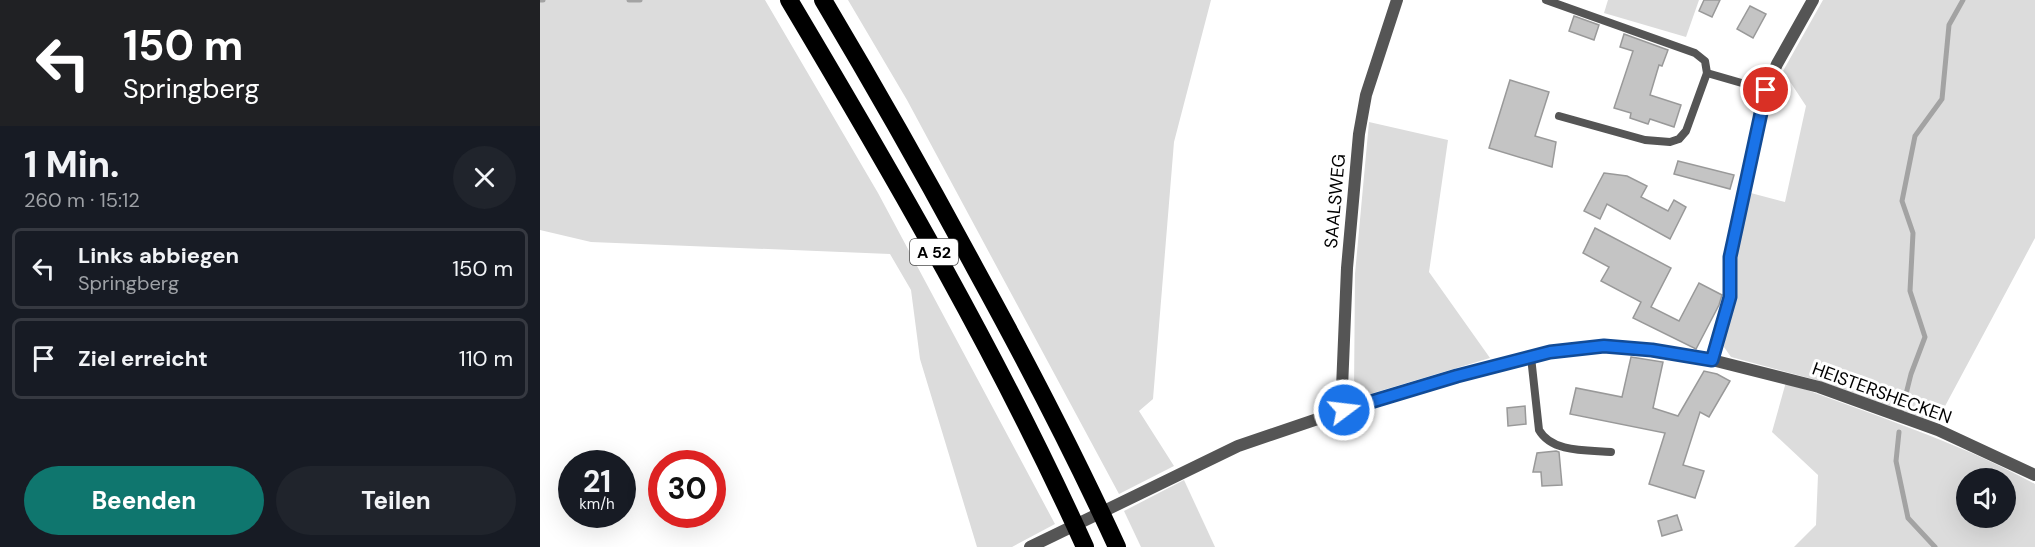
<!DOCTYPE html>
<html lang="de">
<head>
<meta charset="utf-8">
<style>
  body { margin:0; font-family:"DM Sans",sans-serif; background:#20242c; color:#f1f3f6; height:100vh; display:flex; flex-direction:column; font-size:22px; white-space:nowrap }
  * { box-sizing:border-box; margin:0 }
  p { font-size:20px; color:#9ea1a6 }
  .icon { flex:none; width:33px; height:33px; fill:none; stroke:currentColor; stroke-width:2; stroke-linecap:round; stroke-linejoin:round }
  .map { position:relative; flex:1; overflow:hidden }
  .sheet { display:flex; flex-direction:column; background:#171b24; width:540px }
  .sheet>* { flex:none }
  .hud { background:#202124; color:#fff; overflow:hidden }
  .fabs { position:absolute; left:1416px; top:468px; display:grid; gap:12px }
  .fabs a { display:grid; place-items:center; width:60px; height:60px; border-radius:50%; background:#171b24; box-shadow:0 6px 24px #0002; font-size:30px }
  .speed { position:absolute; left:18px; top:450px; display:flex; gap:12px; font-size:30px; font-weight:700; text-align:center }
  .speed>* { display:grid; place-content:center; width:78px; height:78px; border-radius:50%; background:#171b24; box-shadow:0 6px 24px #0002; line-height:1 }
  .speed small { font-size:15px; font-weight:400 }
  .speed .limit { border:9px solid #d22; background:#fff; color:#111 }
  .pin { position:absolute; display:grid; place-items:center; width:51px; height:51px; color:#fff; margin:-26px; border:3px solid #fff; border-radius:50%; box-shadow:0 2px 6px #0007 }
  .me { position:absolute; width:66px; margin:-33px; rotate:75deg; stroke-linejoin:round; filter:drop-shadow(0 0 4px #0008) }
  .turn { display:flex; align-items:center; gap:21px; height:126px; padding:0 24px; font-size:27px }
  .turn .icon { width:78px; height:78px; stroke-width:2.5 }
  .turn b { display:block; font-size:42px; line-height:51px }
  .round { display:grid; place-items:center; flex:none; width:63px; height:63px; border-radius:32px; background:#20242c }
  .overview { display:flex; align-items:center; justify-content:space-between; height:102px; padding:0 24px }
  h1 { font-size:36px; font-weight:800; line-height:45px }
  .button { display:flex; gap:12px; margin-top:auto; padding:12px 24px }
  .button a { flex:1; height:69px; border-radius:36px; background:#0f766e; color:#fff; font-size:24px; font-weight:800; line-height:69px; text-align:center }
  .button a+a { background:#20242c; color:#f1f3f6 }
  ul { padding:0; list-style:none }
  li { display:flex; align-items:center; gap:18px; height:81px; margin:0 12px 9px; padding:0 12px; border:3px solid #363941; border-radius:9px }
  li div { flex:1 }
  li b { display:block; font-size:22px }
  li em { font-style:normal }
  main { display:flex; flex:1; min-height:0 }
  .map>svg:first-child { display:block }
  .green { fill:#dcdcdc; fill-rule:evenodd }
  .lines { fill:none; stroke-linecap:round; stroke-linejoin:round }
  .stream { stroke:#a3a3a3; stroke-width:5 }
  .building { fill:#c4c4c4; stroke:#999; stroke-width:1.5 }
  .lane { stroke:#555; stroke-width:8 }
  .street { stroke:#555; stroke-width:12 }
  .highway { stroke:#000; stroke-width:18 }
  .route-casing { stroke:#114b97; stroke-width:15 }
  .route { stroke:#1a73e8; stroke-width:10 }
  .labels { text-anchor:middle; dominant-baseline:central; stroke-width:6; stroke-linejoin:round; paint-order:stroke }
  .shield { fill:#fff; stroke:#4c4c4c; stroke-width:1.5 }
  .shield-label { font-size:16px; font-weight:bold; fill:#000 }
  .street-label { font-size:18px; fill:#000; stroke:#fff }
</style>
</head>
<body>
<main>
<section class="sheet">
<div class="hud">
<div class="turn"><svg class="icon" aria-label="left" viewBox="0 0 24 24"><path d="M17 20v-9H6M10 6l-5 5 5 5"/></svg><div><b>150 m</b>Springberg</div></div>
</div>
<div class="overview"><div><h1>1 Min.</h1><p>260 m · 15:12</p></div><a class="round"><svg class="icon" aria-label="close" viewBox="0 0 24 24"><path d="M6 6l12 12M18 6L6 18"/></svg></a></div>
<ul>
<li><svg class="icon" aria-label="left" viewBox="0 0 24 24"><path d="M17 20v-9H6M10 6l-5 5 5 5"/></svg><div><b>Links abbiegen</b><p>Springberg</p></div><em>150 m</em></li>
<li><svg class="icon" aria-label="arrive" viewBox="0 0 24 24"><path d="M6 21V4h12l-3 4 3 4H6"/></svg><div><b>Ziel erreicht</b></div><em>110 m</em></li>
</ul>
<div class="button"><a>Beenden</a><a>Teilen</a></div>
</section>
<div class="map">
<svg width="1495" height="547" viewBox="0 0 1495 547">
  <rect width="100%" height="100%" fill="#fff"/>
  <g class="green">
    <path d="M0,0h225l113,193 177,331 -43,23h-35l-57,-188 -9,-69 -21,-36 -299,-12 -51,-12z"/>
    <path d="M308,0h363l-37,142 -21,257 -14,12 35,55 -55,28 -212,-394z"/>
    <path d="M1068,0h91l-13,37 -82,-24z"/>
    <path d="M1283,0h212v238l-99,185 -116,-42 -89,-24 -7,-10 9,-81 14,-74 38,10 21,-96 -23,-35z"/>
    <path d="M829,122l79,18 -19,132 61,86 -127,38 -9,-6 1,-116z"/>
    <path d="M1246,382c83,32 171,59 249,102v63h-241l22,-22 2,-50 -46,-43zM1426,478h40v40h-40z"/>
    <path d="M644,480l31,67h-74l-17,-36z"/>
  </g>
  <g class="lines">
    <g class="stream">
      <path d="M0,0h3"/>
      <path d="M89,0h11"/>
      <path d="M1362,410l9,-36 14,-37 -15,-46 3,-58 -11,-32 13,-65 27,-37 7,-74 14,-25"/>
      <path d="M1359,432l-3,29 12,57 27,29"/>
    </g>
  </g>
  <g class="building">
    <path d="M1164,0h16l-8,17 -13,-6z"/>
    <path d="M1210,6l16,8 -13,24 -16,-9z"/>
    <path d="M1034,16l25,9 -5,15 -25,-9z"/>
    <path d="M1084,34l44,16 -6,16 -3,-1 -9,30 31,10 -7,22 -24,-8 -2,5 -18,-6 1,-5 -17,-5 19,-57 -13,-4z"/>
    <path d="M970,80l39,12 -14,44 21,6 -4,25 -63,-19z"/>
    <path d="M1138,161l56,14 -4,14 -56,-15z"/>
    <path d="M1064,173l23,3 20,10 -6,11 27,14 6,-11 12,7 -16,32 -63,-35 -7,15 -16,-8z"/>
    <path d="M1055,228l76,40 -20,39 28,14 20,-38 23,12 -3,10 -23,44 -63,-31 8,-16 -40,-21 8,-14 -26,-14z"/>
    <path d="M1091,357l32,5 -10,46 25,8 26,-45 13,3 13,7 -21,36 -9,-5 -17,53 21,6 -9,27 -46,-14 16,-51 -95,-19 6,-26 46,9z"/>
    <path d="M985,406l1,18 -18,2 -1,-18z"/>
    <path d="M1016,451l3,1 3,33 -20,1 -1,-14h-8l4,-19z"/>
    <path d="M1137,515l5,15 -20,6 -4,-15z"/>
  </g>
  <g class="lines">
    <g class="lane">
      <path d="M1006,0l149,53 10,8 2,12 59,17"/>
      <path d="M1019,116l86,24 25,2 9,-3 7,-8 21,-58"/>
      <path d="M991,357l8,73c13,23 49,20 72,22"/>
    </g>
    <g class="street">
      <path d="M1172,360l18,-63v-40l36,-167 11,-26 36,-64"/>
      <path d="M804,410l-2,-22 5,-120 12,-134 7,-39 31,-95"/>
      <path d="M490,547l208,-101 106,-36 113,-34 93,-24 54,-6 48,4 60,10 107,27 119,43 97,45"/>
    </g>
    <g class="highway">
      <path d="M249,0c106,178 211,359 296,547"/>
      <path d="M283,0c53,89 104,179 153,270 50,91 98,183 141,277"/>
    </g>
  </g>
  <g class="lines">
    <defs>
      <path id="route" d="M804,410l113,-34 93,-24 54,-6 48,4 60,10 18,-63v-40l36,-167"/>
    </defs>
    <use href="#route" class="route-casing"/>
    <use href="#route" class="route"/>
  </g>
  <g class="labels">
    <rect class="shield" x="370" y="239" width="48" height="26" rx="4.5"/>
    <g class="shield-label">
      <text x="394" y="252">A 52</text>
    </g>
    <g class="street-label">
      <text transform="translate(795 201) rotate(-85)">SAALSWEG</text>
      <text transform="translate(1342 393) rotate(20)">HEISTERSHECKEN</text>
    </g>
  </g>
</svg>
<div class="fabs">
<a><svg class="icon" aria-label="sound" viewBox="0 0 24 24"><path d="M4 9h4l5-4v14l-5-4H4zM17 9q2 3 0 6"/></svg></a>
</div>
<div class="speed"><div>21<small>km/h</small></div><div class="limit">30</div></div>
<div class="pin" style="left:1226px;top:90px;background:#d93025"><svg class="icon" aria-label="arrive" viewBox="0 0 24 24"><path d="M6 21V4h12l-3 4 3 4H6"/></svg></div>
<svg class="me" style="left:804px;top:410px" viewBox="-20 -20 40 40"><circle r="17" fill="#1a73e8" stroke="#fff" stroke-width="3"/><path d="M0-11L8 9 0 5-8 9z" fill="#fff"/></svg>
</div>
</main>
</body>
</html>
